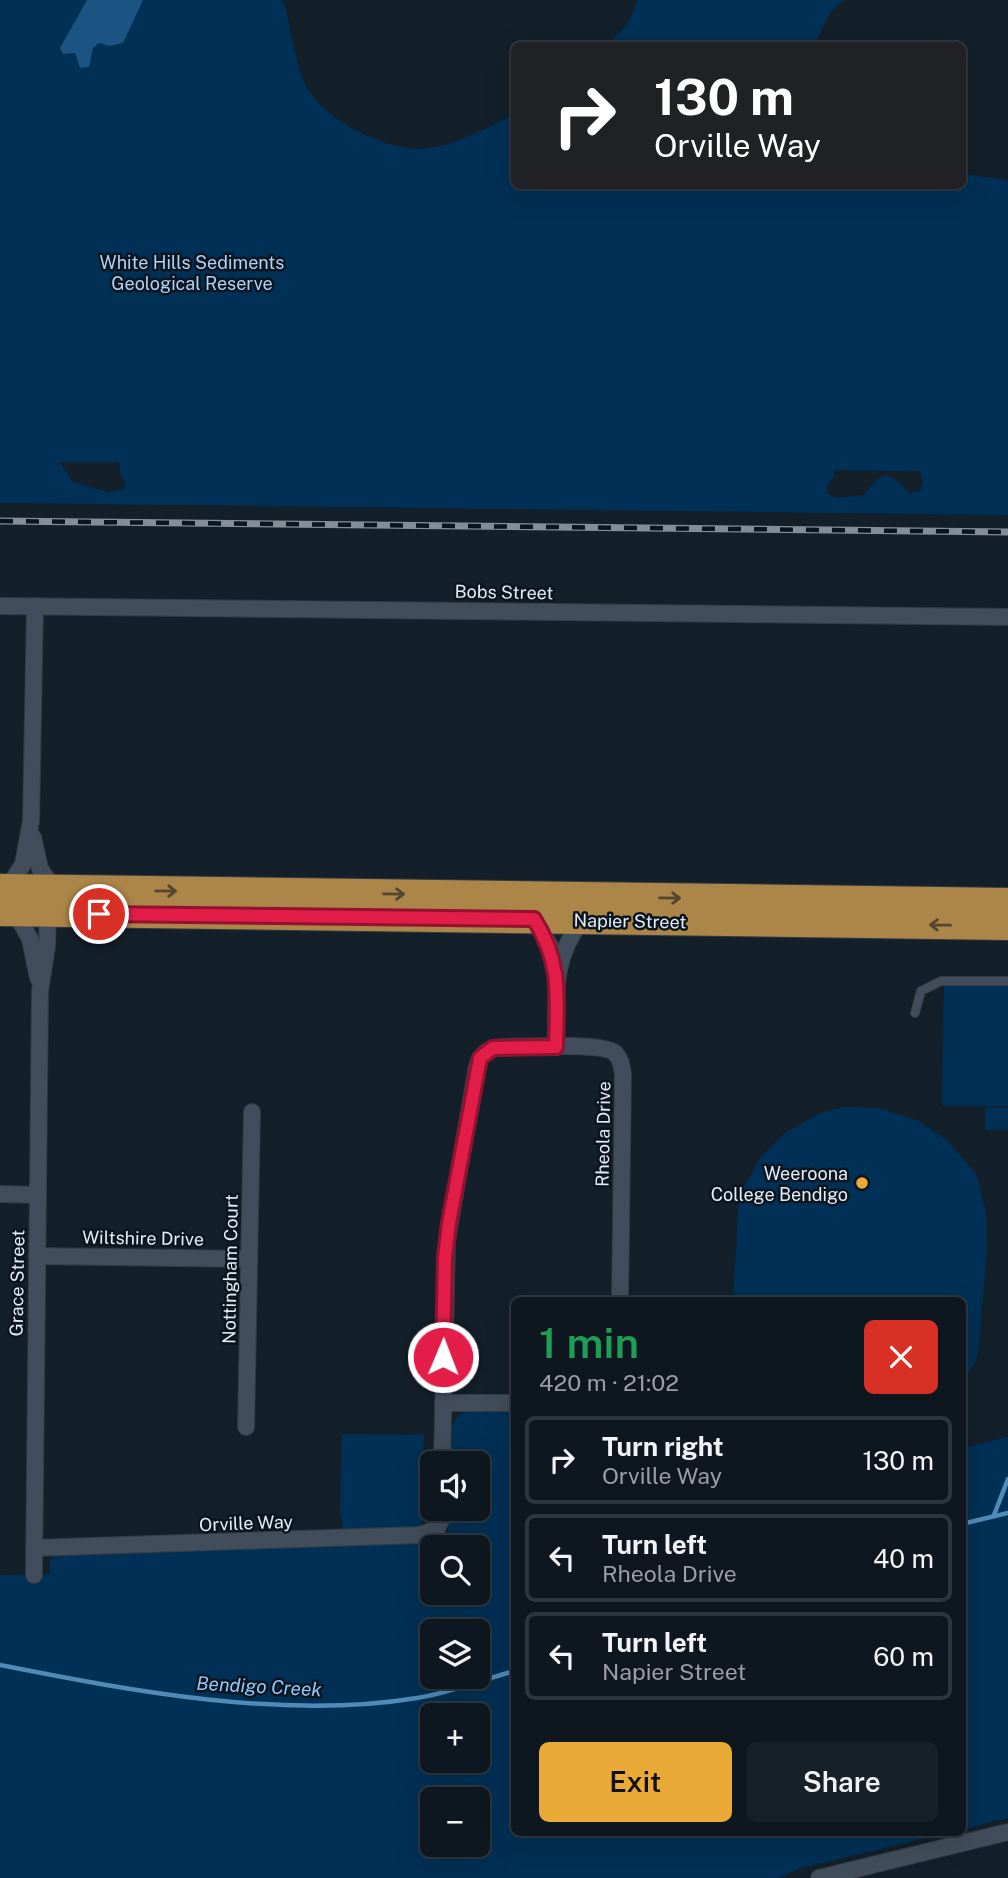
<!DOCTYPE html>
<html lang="en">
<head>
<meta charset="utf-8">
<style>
  body { margin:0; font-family:"Public Sans",sans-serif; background:#172028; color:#f1f3f6; height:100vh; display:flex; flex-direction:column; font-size:26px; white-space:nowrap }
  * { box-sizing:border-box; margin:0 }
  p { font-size:23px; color:#9b9fa4 }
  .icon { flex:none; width:38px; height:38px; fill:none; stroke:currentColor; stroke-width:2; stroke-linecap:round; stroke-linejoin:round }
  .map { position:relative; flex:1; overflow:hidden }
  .side { position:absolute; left:511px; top:1297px; width:455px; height:539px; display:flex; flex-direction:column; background:#0e171f; border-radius:10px; box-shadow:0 7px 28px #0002,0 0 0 2px #2e363d }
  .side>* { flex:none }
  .hud { position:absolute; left:511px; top:42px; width:455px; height:147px; border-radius:10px; box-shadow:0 7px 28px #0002,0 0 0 2px #2e363d; background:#202124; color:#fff; overflow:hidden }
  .controls { position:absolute; left:420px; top:1451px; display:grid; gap:14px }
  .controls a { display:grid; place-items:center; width:70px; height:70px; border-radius:10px; background:#0e171f; box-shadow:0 7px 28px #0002,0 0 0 2px #2e363d; font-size:35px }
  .pin { position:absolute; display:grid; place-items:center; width:60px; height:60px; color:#fff; margin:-30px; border:4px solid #fff; border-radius:50%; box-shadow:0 2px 7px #0007 }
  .me { position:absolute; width:77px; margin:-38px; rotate:1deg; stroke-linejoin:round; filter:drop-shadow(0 0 5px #0008) }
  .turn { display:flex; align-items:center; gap:24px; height:147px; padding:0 28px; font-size:32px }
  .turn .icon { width:91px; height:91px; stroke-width:2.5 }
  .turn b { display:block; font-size:49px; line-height:60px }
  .round { display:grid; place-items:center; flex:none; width:74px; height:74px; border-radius:10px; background:#172028 }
  .head { display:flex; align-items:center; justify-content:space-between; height:119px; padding:0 28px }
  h1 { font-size:42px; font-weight:600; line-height:52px; color:#1e9e55 }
  .action { display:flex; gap:14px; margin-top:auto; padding:14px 28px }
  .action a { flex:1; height:80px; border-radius:10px; background:#eaaa38; color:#111; font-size:28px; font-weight:600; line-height:80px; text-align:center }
  .action a+a { background:#172028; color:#f1f3f6 }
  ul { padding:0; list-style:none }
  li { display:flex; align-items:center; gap:21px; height:88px; margin:0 14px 10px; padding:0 14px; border:4px solid #2e363d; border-radius:10px }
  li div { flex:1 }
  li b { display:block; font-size:26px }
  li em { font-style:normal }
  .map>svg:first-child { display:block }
  .green { fill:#003055; fill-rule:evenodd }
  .forest { fill:#1b5382 }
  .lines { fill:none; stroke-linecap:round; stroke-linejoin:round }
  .stream { stroke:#518ab7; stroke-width:4.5 }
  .lane-casing { stroke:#343a44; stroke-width:10 }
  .street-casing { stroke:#343a44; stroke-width:18 }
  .highway-casing { stroke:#343a44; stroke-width:30 }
  .lane { stroke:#414d5a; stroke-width:8 }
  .street { stroke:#414d5a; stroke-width:16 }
  .highway { stroke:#ac8548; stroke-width:28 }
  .rail-casing { stroke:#848e96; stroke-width:7 }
  .rail { stroke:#0b1520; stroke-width:4.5; stroke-dasharray:13; stroke-linecap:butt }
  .oneway { stroke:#534732 }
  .route-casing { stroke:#92132f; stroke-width:18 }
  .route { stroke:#e11d48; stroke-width:12 }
  .poi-dot { fill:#eaaa38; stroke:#0b1520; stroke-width:2.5 }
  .labels { text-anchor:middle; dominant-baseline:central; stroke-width:5; stroke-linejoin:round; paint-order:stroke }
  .park-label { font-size:18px; fill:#afd2f4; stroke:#0b1520 }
  .street-label { font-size:18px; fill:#e5edf4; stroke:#0b1520 }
  .poi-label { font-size:18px; fill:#e5edf4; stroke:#0b1520; text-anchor:end }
  .water-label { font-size:19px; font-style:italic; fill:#93c7fa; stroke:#0b1520 }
</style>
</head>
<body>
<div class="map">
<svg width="1008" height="1878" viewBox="0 0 1008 1878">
  <rect width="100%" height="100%" fill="#131f29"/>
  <g class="green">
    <path d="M0,0h87l-4,8 60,-8h138l4,6c6,24 10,56 20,78 17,36 85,70 124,64 30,-4 59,-21 85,-34v72h448l1,-12 45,6v335l-1008,-12zM60,462h59l1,11 5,9 -1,7 -16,3 -35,-10zM833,470l87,1 3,11 -2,8 -12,3c-22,-23 -26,-24 -45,2l-27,3 -9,-4 -2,-6 9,-13z"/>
    <path d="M638,0h206l-14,13 -16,32h-207l20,-21z"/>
    <path d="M944,985l64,1v120h-66z"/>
    <path d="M843,1107l36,1 40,13 29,20 29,34 9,37 1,37 -9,107 -15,29 -1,-85h-229l6,-103 20,-38 27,-27 33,-18z"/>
    <path d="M985,1107l23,1v22h-23z"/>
    <path d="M471,1411l43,1v420h436l-152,37 -19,9h-779v-303l50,-1v-15l8,-4 378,-14c14,-7 14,-18 15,-32l27,-1v-45h-27c0,-20 -6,-48 20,-52zM432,1547h46v45h-46zM432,1631h46v45h-46zM432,1715h46v45h-46zM432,1799h46v45h-46z"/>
    <path d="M342,1434l82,1 -2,91 -79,4 -3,-17z"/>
    <path d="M1008,1437v381l-45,11v-381z"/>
  </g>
  <path class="forest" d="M87,0h56l-20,43 -14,3 -10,-3 -6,5 -4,19 -9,1 -5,-15 -12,1 -3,-6z"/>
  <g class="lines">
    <g class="stream">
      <path d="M994,1515l14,-36"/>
      <path d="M962,1524l46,-11"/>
      <path d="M0,1665c132,26 283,55 417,33 33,-5 66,-18 97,-27"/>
    </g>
    <defs>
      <path id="lane" d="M915,1013l6,-22 20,-10h67"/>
      <g id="street">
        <path d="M0,606l1008,11"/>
        <path d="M33,837l7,32 15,21"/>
        <path d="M8,888l15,-24 8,-43 4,-215"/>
        <path d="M15,912l15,27 8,39"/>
        <path d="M534,919l16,27 6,27"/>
        <path d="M556,1047c1,-50 -6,-85 26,-127"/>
        <path d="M0,1194l38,1"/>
        <path d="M37,1256l212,3"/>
        <path d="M443,1403h71"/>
        <path d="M246,1427l6,-315"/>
        <path d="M442,1463l5,-223 30,-174c4,-12 10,-17 23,-19 20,0 103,-5 115,6 6,6 7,14 8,21l-3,226"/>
        <path d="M34,1548l385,-13 18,-6 4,-9 1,-12"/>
        <path d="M34,1575l6,-584 7,-45 1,-33"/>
        <path d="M819,1878l189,-46"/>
      </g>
      <g id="highway">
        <path d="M0,888l1008,14"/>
        <path d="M0,912l1008,14"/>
      </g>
    </defs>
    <use href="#lane" class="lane-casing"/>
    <use href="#street" class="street-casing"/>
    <use href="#highway" class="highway-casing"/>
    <use href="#lane" class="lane"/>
    <use href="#street" class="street"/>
    <use href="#highway" class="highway"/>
    <defs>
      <path id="rail" d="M0,521l1008,11"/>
    </defs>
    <use href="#rail" class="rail-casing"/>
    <use href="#rail" class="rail"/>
  </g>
  <defs><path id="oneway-shaft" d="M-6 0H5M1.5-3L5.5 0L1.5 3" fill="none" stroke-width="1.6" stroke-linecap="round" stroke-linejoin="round" transform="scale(1.75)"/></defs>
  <g class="oneway">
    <use href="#oneway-shaft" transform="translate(166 891) rotate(1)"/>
    <use href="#oneway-shaft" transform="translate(394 894) rotate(1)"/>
    <use href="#oneway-shaft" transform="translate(670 898) rotate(1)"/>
    <use href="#oneway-shaft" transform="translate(940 925) rotate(-179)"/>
  </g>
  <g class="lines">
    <defs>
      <path id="route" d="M99,914l435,5c28,44 23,78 22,128l-63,1 -13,10 -31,165 -4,34 -2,100"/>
    </defs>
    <use href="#route" class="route-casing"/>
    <use href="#route" class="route"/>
  </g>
  <circle class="poi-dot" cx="862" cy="1183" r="7"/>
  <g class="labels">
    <g class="park-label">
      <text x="192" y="262">White Hills Sediments<tspan x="192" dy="21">Geological Reserve</tspan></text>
    </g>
    <g class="street-label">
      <text transform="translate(504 592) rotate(1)">Bobs Street</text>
      <text transform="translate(630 921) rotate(1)">Napier Street</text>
      <text transform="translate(603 1134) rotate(-89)">Rheola Drive</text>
      <text transform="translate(143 1238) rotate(1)">Wiltshire Drive</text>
      <text transform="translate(230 1269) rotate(-89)">Nottingham Court</text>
      <text transform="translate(17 1283) rotate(-89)">Grace Street</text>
      <text transform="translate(246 1523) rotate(-2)">Orville Way</text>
    </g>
    <g class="poi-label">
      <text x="848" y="1173">Weeroona<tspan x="848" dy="21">College Bendigo</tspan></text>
    </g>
    <g class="water-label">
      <text transform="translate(259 1686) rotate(3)">Bendigo Creek</text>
    </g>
  </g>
</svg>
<div class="controls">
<a><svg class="icon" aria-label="sound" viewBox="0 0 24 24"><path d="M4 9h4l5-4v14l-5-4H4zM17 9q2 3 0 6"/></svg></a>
<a><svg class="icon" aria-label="search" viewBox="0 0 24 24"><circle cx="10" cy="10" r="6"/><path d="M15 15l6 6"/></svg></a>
<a><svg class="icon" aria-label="layers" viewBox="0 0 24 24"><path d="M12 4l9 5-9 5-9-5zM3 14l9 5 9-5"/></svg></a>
<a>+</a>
<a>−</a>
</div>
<div class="pin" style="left:99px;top:914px;background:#d93025"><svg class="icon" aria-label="arrive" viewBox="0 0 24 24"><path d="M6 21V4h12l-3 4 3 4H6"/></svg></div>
<svg class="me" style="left:443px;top:1357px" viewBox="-20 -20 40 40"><circle r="17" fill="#e11d48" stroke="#fff" stroke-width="3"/><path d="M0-11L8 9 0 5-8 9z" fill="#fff"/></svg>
<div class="hud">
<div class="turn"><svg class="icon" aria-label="right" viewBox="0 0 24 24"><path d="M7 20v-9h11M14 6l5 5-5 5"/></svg><div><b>130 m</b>Orville Way</div></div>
</div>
<section class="side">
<div class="head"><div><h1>1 min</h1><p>420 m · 21:02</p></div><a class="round" style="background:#d93025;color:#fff"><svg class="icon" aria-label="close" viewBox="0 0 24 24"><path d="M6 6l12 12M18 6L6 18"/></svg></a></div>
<ul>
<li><svg class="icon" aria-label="right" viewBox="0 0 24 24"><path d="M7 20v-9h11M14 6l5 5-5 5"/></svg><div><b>Turn right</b><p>Orville Way</p></div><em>130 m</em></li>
<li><svg class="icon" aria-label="left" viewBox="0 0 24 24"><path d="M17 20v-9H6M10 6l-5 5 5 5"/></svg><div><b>Turn left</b><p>Rheola Drive</p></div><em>40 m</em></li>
<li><svg class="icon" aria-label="left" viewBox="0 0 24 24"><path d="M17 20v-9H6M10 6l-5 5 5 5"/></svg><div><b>Turn left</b><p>Napier Street</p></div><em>60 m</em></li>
</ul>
<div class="action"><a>Exit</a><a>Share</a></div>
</section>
</div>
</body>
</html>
